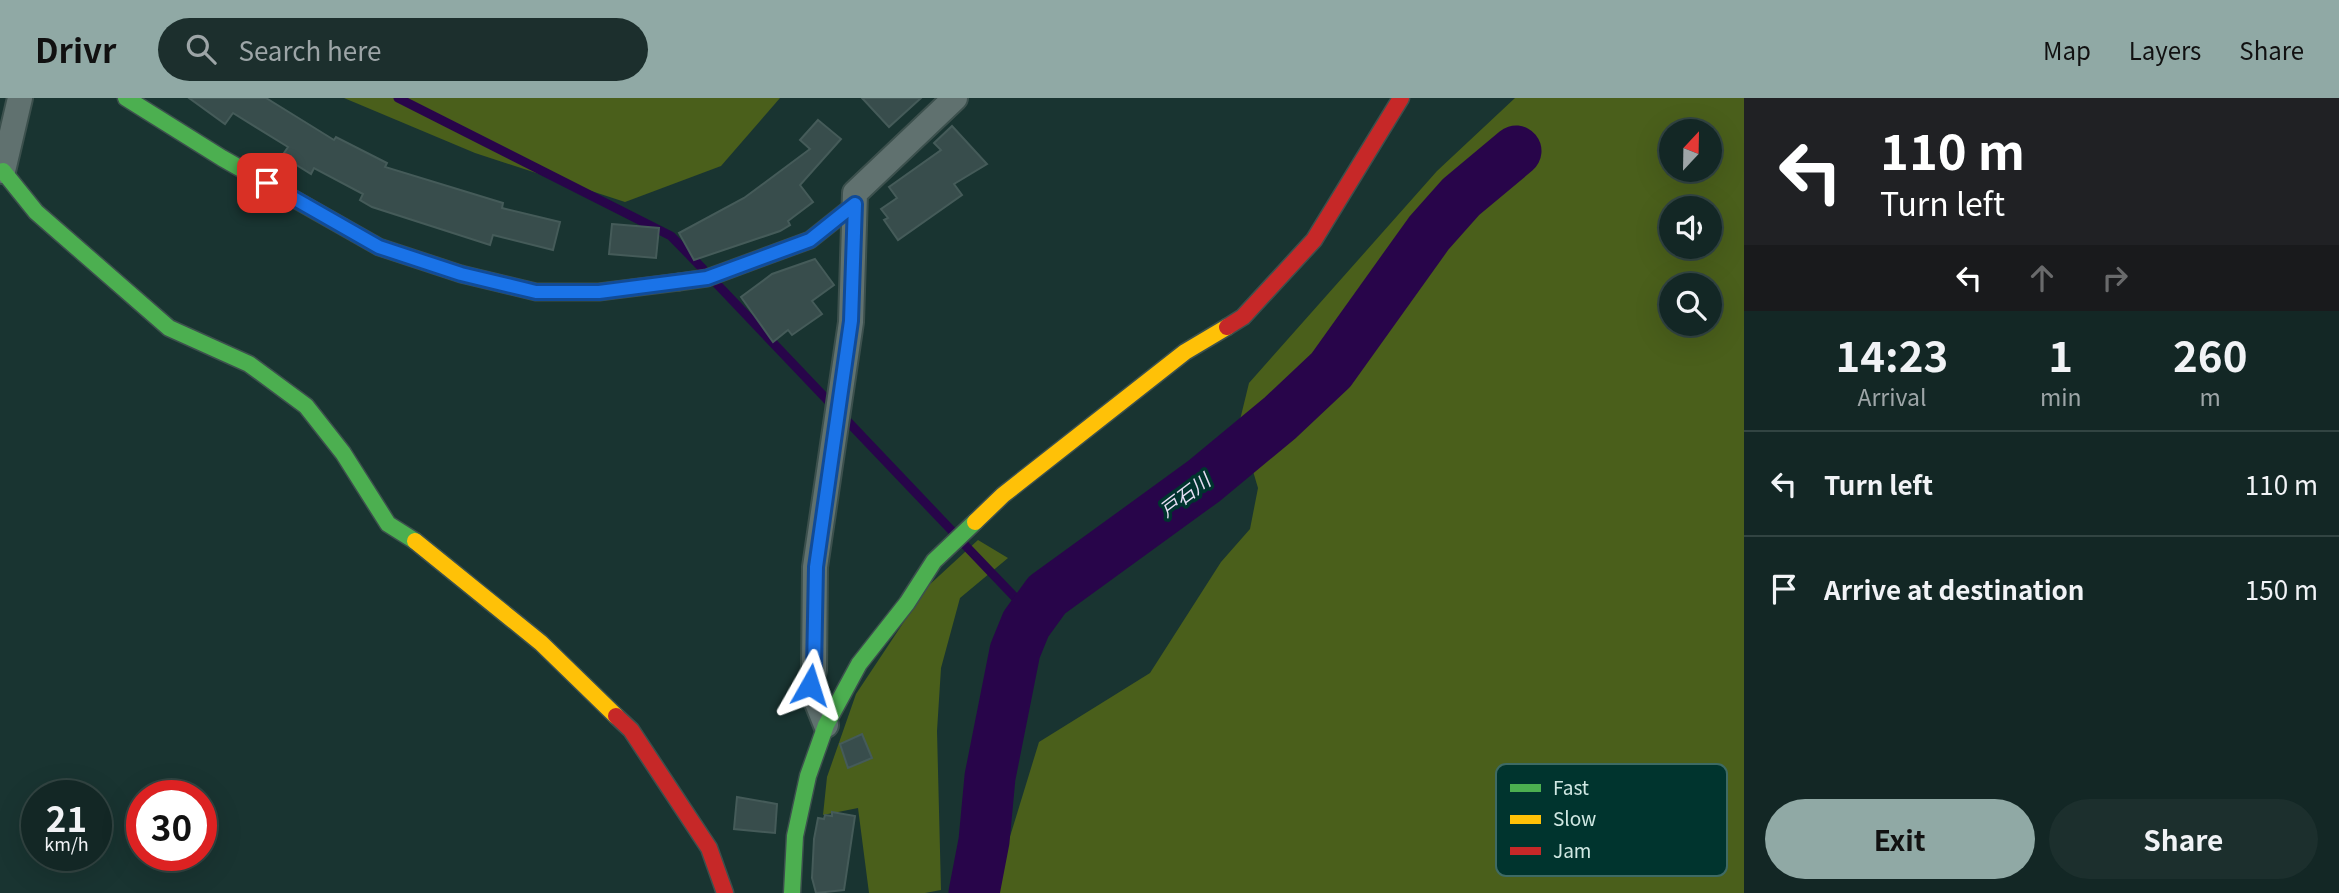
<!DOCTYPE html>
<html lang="en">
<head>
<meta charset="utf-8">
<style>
  body { margin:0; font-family:Georgia,"Noto Sans JP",serif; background:#1c2f2d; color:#f1f3f6; height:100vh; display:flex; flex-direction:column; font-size:26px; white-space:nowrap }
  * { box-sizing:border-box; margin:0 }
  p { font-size:23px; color:#9da5a7 }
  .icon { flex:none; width:38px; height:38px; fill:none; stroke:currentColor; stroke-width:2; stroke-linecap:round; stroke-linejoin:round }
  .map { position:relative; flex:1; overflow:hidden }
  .drawer { display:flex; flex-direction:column; background:#132725; width:595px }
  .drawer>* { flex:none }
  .guide { background:#202124; color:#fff; overflow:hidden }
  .needle { width:46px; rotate:22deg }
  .tools { position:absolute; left:1659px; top:21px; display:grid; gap:14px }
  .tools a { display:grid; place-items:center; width:63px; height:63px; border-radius:50%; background:#132725; box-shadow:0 7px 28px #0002,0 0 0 2px #324442; font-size:35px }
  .speed { position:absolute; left:21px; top:682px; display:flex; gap:14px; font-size:35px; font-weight:700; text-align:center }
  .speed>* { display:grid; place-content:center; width:91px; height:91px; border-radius:50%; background:#132725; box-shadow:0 7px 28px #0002,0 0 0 2px #324442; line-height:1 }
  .speed small { font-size:18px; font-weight:400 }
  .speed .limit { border:10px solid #d22; background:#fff; color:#111 }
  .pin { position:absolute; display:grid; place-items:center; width:60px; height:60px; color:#fff; margin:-30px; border-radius:14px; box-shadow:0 4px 10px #0006 }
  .me { position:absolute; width:77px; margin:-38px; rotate:6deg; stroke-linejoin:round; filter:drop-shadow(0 0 5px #0008) }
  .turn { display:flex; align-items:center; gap:24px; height:147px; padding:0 21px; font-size:32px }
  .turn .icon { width:91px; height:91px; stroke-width:2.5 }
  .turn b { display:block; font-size:49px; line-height:60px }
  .lanes { display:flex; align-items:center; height:66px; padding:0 21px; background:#0003; justify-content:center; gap:35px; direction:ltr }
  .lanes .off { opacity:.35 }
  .eta { display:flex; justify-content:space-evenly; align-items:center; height:119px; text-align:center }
  .eta b { font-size:42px; font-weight:700; line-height:49px }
  .action { display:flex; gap:14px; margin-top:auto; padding:14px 21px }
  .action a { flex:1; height:80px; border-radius:42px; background:#90a9a5; color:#111; font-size:28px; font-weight:700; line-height:80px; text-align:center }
  .action a+a { background:#1c2f2d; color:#f1f3f6 }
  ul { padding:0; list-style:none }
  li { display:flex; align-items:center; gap:21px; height:105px; padding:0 21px; border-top:2px solid #324442 }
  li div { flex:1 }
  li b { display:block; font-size:26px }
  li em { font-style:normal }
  header { display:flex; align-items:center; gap:42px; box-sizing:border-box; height:98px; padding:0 35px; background:#90a9a5; color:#111 }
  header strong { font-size:33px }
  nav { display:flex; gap:38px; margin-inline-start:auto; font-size:24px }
  .search { width:490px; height:63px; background:#1c2f2d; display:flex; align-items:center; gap:18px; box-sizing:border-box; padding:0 24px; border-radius:38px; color:#9da5a7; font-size:26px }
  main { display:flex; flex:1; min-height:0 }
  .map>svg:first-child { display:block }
  .green { fill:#4a5f1b; fill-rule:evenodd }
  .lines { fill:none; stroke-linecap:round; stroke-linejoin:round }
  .stream { stroke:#28054a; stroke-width:9 }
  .river { stroke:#28054a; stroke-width:51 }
  .building { fill:#384d4c; stroke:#455b59; stroke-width:2 }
  .street-casing { stroke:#3c504d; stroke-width:28 }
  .fast-casing { stroke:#3c504d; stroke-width:19 }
  .slow-casing { stroke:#3c504d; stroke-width:19 }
  .jam-casing { stroke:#3c504d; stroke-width:19 }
  .street { stroke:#60716f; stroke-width:24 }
  .fast { stroke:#4caf50; stroke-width:16 }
  .slow { stroke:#ffc107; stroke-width:16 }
  .jam { stroke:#c62828; stroke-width:16 }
  .route-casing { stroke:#114b97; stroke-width:18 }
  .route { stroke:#1a73e8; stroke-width:12 }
  .labels { text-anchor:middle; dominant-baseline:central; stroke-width:7; stroke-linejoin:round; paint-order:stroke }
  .water-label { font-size:19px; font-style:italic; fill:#e7dff5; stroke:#00342e }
  .key { fill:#00342e; stroke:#3e6a64; stroke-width:2 }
  .key-label { font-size:19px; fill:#d0e8e3 }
</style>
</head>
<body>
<header>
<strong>Drivr</strong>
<div class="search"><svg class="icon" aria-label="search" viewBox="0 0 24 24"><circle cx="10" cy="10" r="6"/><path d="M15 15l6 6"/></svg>Search here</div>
<nav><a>Map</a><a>Layers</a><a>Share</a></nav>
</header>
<main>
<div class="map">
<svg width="1744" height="795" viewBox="0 0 1744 795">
  <rect width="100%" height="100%" fill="#193431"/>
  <g class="green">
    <path d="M344,0h436l-59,68 -96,36 -150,-49z"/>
    <path d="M1515,0h229v795h-745l5,-37 35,-114 111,-69 71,-111 29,-33 8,-41 -19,-64 10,-41 188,-212zM1671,33h39v39h-39zM1671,110h39v39h-39zM1710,187v39h-39v-39z"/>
    <path d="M978,442l30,18 -48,40 -19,70 -4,63 4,159 -16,3h-56l-11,-85 -35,7 4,-38 29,-83 71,-107z"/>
  </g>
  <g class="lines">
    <g class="stream">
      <path d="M398,0l273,138 32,33"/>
      <path d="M715,184l239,251"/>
      <path d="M963,445l69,72"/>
    </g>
    <path class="river" d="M974,795l10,-52 6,-64 25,-126 11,-27 21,-29 157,-114 76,-63 51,-48 98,-137 32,-36 55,-46"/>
  </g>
  <g class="building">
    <path d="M189,0h77l68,42 2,-3 51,26 -2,4 118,36 -1,5 58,14 -7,28 -60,-15 -3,10 -118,-38 -12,-7 3,-6 -49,-26 -3,6 -29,-18 6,-9 -55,-34 -8,11z"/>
    <path d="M862,0h59l-32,29z"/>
    <path d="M818,22l23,19 -41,46 13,17 -25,19 2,4 -10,6 -86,29 -15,-27 65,-35 66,-49 -10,-9z"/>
    <path d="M952,28l35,38 -33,20 8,11 -64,45 -14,-20 4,-2 -7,-9 16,-11 -8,-11 52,-37 -7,-7z"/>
    <path d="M612,126l47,4 -3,30 -47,-4z"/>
    <path d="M815,161l19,26 -22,16 10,13 -30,21 -4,-5 -15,12 -32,-45 31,-23z"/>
    <path d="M862,636l10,24 -24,10 -8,-24z"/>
    <path d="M737,699l40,7 -2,29 -41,-4z"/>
    <path d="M832,714l23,4 -11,74 -28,3 -4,-15 2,-39 4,-21 6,1 1,-4 7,1z"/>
  </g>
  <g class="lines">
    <defs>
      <g id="street">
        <path d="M3,73l17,-73"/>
        <path d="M826,627l-16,-40 4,-15 1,-103 36,-245 4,-129 100,-95"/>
      </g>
      <g id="fast">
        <path d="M126,0l96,60 157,89 82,27 75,18h63l80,-10"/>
        <path d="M0,74l3,-1 33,41 133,116 80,36 57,42 37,47 45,71 27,17"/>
        <path d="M792,795l3,-57 13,-60 18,-51 33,-61 48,-61 27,-42 41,-39"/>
      </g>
      <g id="slow">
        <path d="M679,184l28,-4 103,-38 45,-36"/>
        <path d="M975,424l28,-27 182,-143 42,-25"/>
        <path d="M415,443l126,102 75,73"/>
      </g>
      <g id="jam">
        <path d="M1227,229l16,-10 71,-77 87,-142"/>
        <path d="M616,618l15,14 78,118 16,45"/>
      </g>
    </defs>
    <use href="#street" class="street-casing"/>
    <use href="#fast" class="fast-casing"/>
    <use href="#slow" class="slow-casing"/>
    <use href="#jam" class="jam-casing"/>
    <use href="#street" class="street"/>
    <use href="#fast" class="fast"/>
    <use href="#slow" class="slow"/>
    <use href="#jam" class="jam"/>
  </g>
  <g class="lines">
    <defs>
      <path id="route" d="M267,85l112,64 82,27 75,18h63l108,-14 103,-38 45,-36 -4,117 -35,246 -2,103 -4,15"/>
    </defs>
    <use href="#route" class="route-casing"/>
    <use href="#route" class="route"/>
  </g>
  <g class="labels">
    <g class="water-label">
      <text transform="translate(1184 396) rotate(-37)">戸石川</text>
    </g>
  </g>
  <rect x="1496" y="666" width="231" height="112" rx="10" class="key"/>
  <rect x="1510" y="686" width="31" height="8" fill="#4caf50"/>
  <rect x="1510" y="717" width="31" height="9" fill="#ffc107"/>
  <rect x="1510" y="749" width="31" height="8" fill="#c62828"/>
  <g class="key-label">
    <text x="1553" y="697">Fast</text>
    <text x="1553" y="728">Slow</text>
    <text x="1553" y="760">Jam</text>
  </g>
</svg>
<div class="tools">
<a><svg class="needle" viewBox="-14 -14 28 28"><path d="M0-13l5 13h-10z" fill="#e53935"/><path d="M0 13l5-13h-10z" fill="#9da5a7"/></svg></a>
<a><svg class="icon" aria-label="sound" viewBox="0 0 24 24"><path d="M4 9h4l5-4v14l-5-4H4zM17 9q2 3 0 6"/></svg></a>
<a><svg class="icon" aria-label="search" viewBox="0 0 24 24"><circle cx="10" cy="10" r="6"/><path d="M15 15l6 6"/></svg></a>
</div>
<div class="speed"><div>21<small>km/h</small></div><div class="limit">30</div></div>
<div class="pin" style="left:267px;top:85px;background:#d93025"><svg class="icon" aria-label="arrive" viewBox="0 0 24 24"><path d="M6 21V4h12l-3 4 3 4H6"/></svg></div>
<svg class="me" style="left:810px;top:587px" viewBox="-20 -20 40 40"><path d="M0-17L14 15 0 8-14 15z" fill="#1a73e8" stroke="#fff" stroke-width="4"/></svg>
</div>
<section class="drawer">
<div class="guide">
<div class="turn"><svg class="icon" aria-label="left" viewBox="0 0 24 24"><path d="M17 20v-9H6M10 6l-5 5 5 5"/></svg><div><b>110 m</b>Turn left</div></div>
<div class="lanes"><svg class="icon" aria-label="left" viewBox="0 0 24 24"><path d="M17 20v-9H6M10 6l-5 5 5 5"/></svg><svg class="icon off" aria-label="ahead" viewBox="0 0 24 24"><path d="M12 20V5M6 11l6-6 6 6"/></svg><svg class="icon off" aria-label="right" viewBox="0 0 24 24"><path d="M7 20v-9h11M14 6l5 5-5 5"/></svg></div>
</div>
<div class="eta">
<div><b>14:23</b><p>Arrival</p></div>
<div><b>1</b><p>min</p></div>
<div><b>260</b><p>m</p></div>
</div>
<ul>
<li><svg class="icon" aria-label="left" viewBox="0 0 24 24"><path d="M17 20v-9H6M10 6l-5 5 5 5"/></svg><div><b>Turn left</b></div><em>110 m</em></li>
<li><svg class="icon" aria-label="arrive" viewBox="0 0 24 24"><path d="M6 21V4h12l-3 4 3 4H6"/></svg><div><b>Arrive at destination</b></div><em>150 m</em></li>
</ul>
<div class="action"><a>Exit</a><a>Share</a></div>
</section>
</main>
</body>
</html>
